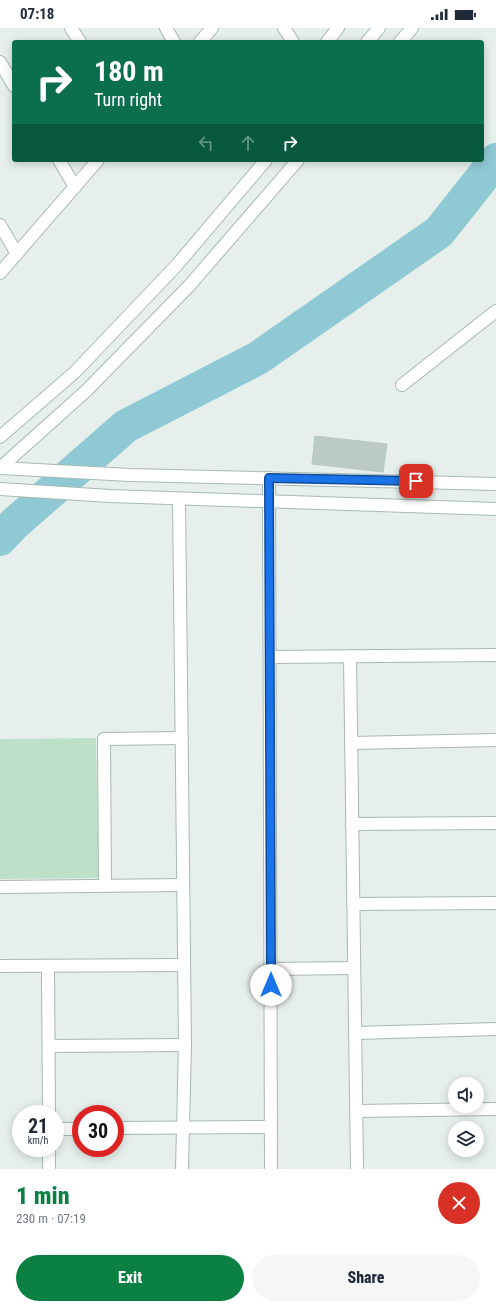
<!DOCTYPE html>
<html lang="en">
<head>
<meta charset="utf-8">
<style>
  body { margin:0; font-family:"Roboto Condensed",sans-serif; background:#f6f6f7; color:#1f2937; height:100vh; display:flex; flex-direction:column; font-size:15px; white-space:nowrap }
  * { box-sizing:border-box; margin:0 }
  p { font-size:13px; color:#747a83 }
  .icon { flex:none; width:22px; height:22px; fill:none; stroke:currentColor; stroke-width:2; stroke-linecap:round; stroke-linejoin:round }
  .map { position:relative; height:1141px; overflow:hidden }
  .side { display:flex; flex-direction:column; background:#fff; flex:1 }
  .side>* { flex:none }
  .top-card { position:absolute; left:12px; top:12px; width:472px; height:122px; border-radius:4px; box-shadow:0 2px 10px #0003; background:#0b6e4f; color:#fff; overflow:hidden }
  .tools { position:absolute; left:448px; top:1049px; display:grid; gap:8px }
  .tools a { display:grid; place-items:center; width:36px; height:36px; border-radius:50%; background:#fff; box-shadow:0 2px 10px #0003; font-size:20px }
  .speed { position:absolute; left:12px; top:1077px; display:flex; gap:8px; font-size:20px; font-weight:700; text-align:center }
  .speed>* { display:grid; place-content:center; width:52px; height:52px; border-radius:50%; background:#fff; box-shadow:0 2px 10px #0003; line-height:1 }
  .speed small { font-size:10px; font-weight:400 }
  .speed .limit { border:6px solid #d22; background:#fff; color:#111 }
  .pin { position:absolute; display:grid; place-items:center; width:34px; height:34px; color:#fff; margin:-17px; border-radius:8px; box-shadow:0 2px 6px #0006 }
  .me { position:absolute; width:44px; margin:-22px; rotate:0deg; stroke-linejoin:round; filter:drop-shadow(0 0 3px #0008) }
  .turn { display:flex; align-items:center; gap:14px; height:84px; padding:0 16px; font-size:18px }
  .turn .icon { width:52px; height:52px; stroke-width:2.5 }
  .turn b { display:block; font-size:28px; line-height:34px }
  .lanes { display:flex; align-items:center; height:38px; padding:0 16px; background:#0003; justify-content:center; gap:20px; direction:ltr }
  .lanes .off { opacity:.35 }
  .round { display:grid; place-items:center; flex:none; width:42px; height:42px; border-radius:21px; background:#f6f6f7 }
  .summary { display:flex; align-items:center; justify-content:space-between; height:68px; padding:0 16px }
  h1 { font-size:24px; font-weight:800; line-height:30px; color:#0b8043 }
  .action { display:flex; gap:8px; margin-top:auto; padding:8px 16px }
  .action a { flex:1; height:46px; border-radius:24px; background:#0b8043; color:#fff; font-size:16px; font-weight:800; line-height:46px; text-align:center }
  .action a+a { background:#f6f6f7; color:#1f2937 }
  .status { display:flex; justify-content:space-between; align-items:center; height:28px; padding:0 20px; background:#fff; direction:ltr }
  .status svg { height:11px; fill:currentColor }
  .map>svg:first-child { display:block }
  .green { fill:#bfe0c8 }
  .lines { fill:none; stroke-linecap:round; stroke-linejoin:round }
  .river { stroke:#8ec9d4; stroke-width:34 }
  .building { fill:#bbcac4; stroke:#b8c9c2 }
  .street-casing { stroke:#a8b8b2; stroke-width:14 }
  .secondary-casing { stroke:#a4bbb3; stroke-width:14 }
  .street { stroke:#fff; stroke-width:12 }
  .secondary { stroke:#fff; stroke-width:12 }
  .route-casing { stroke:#114b97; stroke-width:10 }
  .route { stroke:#1a73e8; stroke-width:7 }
</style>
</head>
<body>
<div class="status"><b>07:18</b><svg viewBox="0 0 49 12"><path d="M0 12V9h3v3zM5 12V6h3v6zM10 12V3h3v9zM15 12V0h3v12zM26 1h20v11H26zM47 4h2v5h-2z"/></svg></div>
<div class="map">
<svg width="496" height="1141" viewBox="0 0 496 1141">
  <rect width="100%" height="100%" fill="#e6efeb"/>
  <path class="green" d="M96,710l3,140 -99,1v-140z"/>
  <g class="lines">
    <path class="river" d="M0,511l14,-15 112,-98 132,-68 181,-126 57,-72"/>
  </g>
  <path class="building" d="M315,408l72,8 -4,28 -71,-8z"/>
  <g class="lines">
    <defs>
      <g id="street">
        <path d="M71,0l9,14"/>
        <path d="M166,0l8,14"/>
        <path d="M284,0l9,14"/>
        <path d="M200,14l12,-14"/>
        <path d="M327,14l11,-14"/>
        <path d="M0,34l14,24"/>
        <path d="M59,132l16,27"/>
        <path d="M0,197l17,29"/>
        <path d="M0,245l98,-113"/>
        <path d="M402,357l94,-74"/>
        <path d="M269,450l2,691"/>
        <path d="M179,471l6,546 -3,124"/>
        <path d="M350,628l7,513"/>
        <path d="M270,629l226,-2"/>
        <path d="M351,715l145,-3"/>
        <path d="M352,796l144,-1"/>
        <path d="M105,858l-1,-147 78,-1"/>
        <path d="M0,859l183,-2"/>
        <path d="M353,876l143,-1"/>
        <path d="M0,938l184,-1"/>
        <path d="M48,938l1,148"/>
        <path d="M271,941l83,-1"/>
        <path d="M355,1005l141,-4"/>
        <path d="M49,1018l136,-1"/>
        <path d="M356,1083l140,-2"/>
        <path d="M115,1100l156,-1"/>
        <path d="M55,1101h26"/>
        <path d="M49,1120v21"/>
      </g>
      <g id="secondary">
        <path d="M367,14l12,-14"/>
        <path d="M400,14l12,-14"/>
        <path d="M0,409l75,-65 101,-106 90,-106"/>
        <path d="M0,440l130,7 366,9"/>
        <path d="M0,440l86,-77 103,-105 109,-126"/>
        <path d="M0,461l110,7 386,13"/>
      </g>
    </defs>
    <use href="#street" class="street-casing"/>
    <use href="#secondary" class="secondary-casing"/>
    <use href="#street" class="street"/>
    <use href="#secondary" class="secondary"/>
  </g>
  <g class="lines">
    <defs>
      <path id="route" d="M271,957l-2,-507 147,3"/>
    </defs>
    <use href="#route" class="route-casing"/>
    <use href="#route" class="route"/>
  </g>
</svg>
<div class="tools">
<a><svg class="icon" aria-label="sound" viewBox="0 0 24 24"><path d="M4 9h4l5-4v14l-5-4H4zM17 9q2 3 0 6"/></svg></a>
<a><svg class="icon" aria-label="layers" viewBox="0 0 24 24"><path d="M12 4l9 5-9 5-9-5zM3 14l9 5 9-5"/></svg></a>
</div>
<div class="speed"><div>21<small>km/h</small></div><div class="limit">30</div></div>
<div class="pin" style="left:416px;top:453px;background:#d93025"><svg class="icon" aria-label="arrive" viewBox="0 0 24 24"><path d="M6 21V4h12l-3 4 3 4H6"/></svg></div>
<svg class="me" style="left:271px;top:957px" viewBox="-20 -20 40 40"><circle r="19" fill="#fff"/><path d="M0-13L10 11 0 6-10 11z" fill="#1a73e8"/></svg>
<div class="top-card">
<div class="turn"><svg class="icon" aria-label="right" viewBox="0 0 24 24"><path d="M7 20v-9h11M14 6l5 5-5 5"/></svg><div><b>180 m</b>Turn right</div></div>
<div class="lanes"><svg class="icon off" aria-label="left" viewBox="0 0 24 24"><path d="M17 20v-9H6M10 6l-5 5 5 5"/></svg><svg class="icon off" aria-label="ahead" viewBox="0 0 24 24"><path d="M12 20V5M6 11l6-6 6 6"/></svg><svg class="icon" aria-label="right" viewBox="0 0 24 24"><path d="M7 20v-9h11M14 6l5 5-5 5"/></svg></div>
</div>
</div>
<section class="side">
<div class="summary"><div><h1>1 min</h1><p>230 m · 07:19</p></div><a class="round" style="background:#d93025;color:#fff"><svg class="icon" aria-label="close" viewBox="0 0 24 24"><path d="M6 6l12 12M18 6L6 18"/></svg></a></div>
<div class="action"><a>Exit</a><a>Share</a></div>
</section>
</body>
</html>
